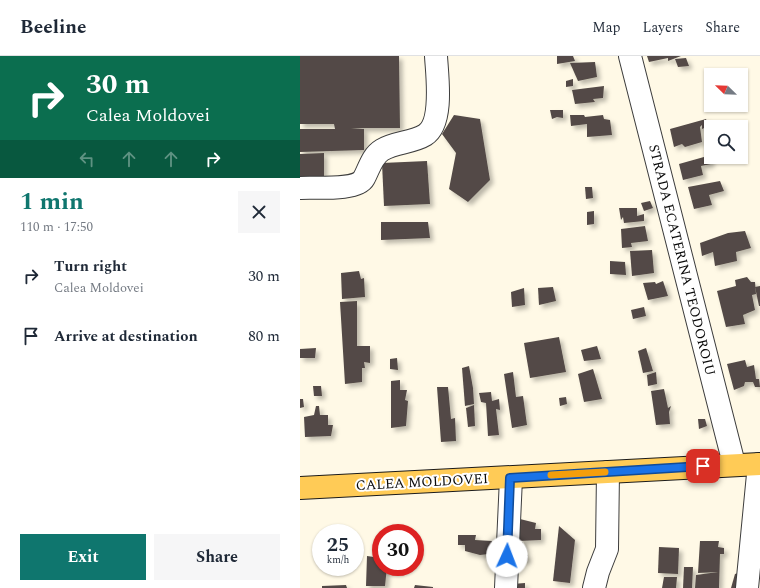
<!DOCTYPE html>
<html lang="en">
<head>
<meta charset="utf-8">
<style>
  body { margin:0; font-family:Spectral,serif; background:#f6f6f7; color:#1f2937; height:100vh; display:flex; flex-direction:column; font-size:15px; white-space:nowrap }
  * { box-sizing:border-box; margin:0 }
  p { font-size:13px; color:#747a83 }
  .icon { flex:none; width:22px; height:22px; fill:none; stroke:currentColor; stroke-width:2; stroke-linecap:round; stroke-linejoin:round }
  .map { position:relative; flex:1; overflow:hidden }
  .side { display:flex; flex-direction:column; background:#fff; width:300px }
  .side>* { flex:none }
  .top-card { background:#0b6e4f; color:#fff; overflow:hidden }
  .needle { width:26px; rotate:293deg }
  .controls { position:absolute; left:404px; top:12px; display:grid; gap:8px }
  .controls a { display:grid; place-items:center; width:44px; height:44px; border-radius:0px; background:#fff; box-shadow:0 1px 3px #0004; font-size:20px }
  .speed { position:absolute; left:12px; top:468px; display:flex; gap:8px; font-size:20px; font-weight:700; text-align:center }
  .speed>* { display:grid; place-content:center; width:52px; height:52px; border-radius:50%; background:#fff; box-shadow:0 1px 3px #0004; line-height:1 }
  .speed small { font-size:10px; font-weight:400 }
  .speed .limit { border:6px solid #d22; background:#fff; color:#111 }
  .pin { position:absolute; display:grid; place-items:center; width:34px; height:34px; color:#fff; margin:-17px; border-radius:8px; box-shadow:0 2px 6px #0006 }
  .me { position:absolute; width:44px; margin:-22px; rotate:2deg; stroke-linejoin:round; filter:drop-shadow(0 0 3px #0008) }
  .turn { display:flex; align-items:center; gap:14px; height:84px; padding:0 20px; font-size:18px }
  .turn .icon { width:52px; height:52px; stroke-width:2.5 }
  .turn b { display:block; font-size:28px; line-height:34px }
  .lanes { display:flex; align-items:center; height:38px; padding:0 20px; background:#0003; justify-content:center; gap:20px; direction:ltr }
  .lanes .off { opacity:.35 }
  .round { display:grid; place-items:center; flex:none; width:42px; height:42px; border-radius:0px; background:#f6f6f7 }
  .summary { display:flex; align-items:center; justify-content:space-between; height:68px; padding:0 20px }
  h1 { font-size:24px; font-weight:700; line-height:30px; color:#0f766e }
  .primary-button { display:flex; gap:8px; margin-top:auto; padding:8px 20px }
  .primary-button a { flex:1; height:46px; border-radius:0px; background:#0f766e; color:#fff; font-size:16px; font-weight:700; line-height:46px; text-align:center }
  .primary-button a+a { background:#f6f6f7; color:#1f2937 }
  ul { padding:0; list-style:none }
  li { display:flex; align-items:center; gap:12px; height:60px; padding:0 20px }
  li div { flex:1 }
  li b { display:block; font-size:15px }
  li em { font-style:normal }
  header { display:flex; align-items:center; gap:24px; box-sizing:border-box; height:56px; padding:0 20px; background:#fff; border-bottom:1px solid #e0e1e3 }
  header strong { font-size:19px }
  nav { display:flex; gap:22px; margin-inline-start:auto; font-size:14px }
  main { display:flex; flex:1; min-height:0 }
  .map>svg:first-child { display:block }
  .building { fill:#534a46; filter:url(#shadow) }
  .lines { fill:none; stroke-linecap:round; stroke-linejoin:round }
  .minor-casing { stroke:#3d3d3d; stroke-width:24 }
  .major-casing { stroke:#1b1b1b; stroke-width:24 }
  .minor { stroke:#fff; stroke-width:22 }
  .major { stroke:#ffcb56; stroke-width:22 }
  .route-casing { stroke:#114b97; stroke-width:10 }
  .route { stroke:#1a73e8; stroke-width:7 }
  .slow { stroke:#f59e0b; stroke-width:7 }
  .labels { text-anchor:middle; dominant-baseline:central; stroke-width:4; stroke-linejoin:round; paint-order:stroke }
  .street-label { font-size:14px; fill:#0a0a0a; stroke:#fff }
</style>
</head>
<body>
<header>
<strong>Beeline</strong>
<nav><a>Map</a><a>Layers</a><a>Share</a></nav>
</header>
<main>
<section class="side">
<div class="top-card">
<div class="turn"><svg class="icon" aria-label="right" viewBox="0 0 24 24"><path d="M7 20v-9h11M14 6l5 5-5 5"/></svg><div><b>30 m</b>Calea Moldovei</div></div>
<div class="lanes"><svg class="icon off" aria-label="left" viewBox="0 0 24 24"><path d="M17 20v-9H6M10 6l-5 5 5 5"/></svg><svg class="icon off" aria-label="ahead" viewBox="0 0 24 24"><path d="M12 20V5M6 11l6-6 6 6"/></svg><svg class="icon off" aria-label="ahead" viewBox="0 0 24 24"><path d="M12 20V5M6 11l6-6 6 6"/></svg><svg class="icon" aria-label="right" viewBox="0 0 24 24"><path d="M7 20v-9h11M14 6l5 5-5 5"/></svg></div>
</div>
<div class="summary"><div><h1>1 min</h1><p>110 m · 17:50</p></div><a class="round"><svg class="icon" aria-label="close" viewBox="0 0 24 24"><path d="M6 6l12 12M18 6L6 18"/></svg></a></div>
<ul>
<li><svg class="icon" aria-label="right" viewBox="0 0 24 24"><path d="M7 20v-9h11M14 6l5 5-5 5"/></svg><div><b>Turn right</b><p>Calea Moldovei</p></div><em>30 m</em></li>
<li><svg class="icon" aria-label="arrive" viewBox="0 0 24 24"><path d="M6 21V4h12l-3 4 3 4H6"/></svg><div><b>Arrive at destination</b></div><em>80 m</em></li>
</ul>
<div class="primary-button"><a>Exit</a><a>Share</a></div>
</section>
<div class="map">
<svg width="460" height="532" viewBox="0 0 460 532">
  <defs>
    <filter id="shadow"><feDropShadow dx="3.5" dy="3.5" stdDeviation="2" flood-color="#0004"/></filter>
  </defs>
  <rect width="100%" height="100%" fill="#fff9e6"/>
  <g class="building">
    <path d="M0,0h99l1,72h-49l13,1v21l-64,2v-23h35l-1,-5h-34z"/>
    <path d="M257,0h16l2,5 -18,3z"/>
    <path d="M347,0h34l-13,5v-3l-19,4z"/>
    <path d="M386,2l3,8 -11,1 -3,-8z"/>
    <path d="M295,6l2,15 -19,4 -8,-18z"/>
    <path d="M273,23v7l-7,1v-6z"/>
    <path d="M304,30l-1,12 -10,1 2,3 -20,2 -3,-14z"/>
    <path d="M250,54h13v8l-6,-1 -5,2z"/>
    <path d="M154,59l26,4 10,61 -22,22 -19,-13 7,-36 -14,-19z"/>
    <path d="M270,59h14l1,2 18,-2 1,4 6,1 2,15 -25,2v-13l-16,2z"/>
    <path d="M406,63l3,7 -7,3v-4l-2,2 2,15 -17,5 -3,-3 -8,3 -4,-18z"/>
    <path d="M24,97v25l-24,2v-26z"/>
    <path d="M411,99v9l-10,2 2,9 -20,5 -4,-16z"/>
    <path d="M127,105l3,43 -46,2 -2,-43z"/>
    <path d="M420,125l4,10 -15,4 3,10 -18,4 -6,-22z"/>
    <path d="M285,131h7l1,11 -7,1z"/>
    <path d="M350,145l3,7 -9,3 -3,-8z"/>
    <path d="M319,152h18v8l7,-2v7l-20,2 -1,-6 -2,3z"/>
    <path d="M294,155v13l-7,1v-13z"/>
    <path d="M81,166h47l2,16 -49,2z"/>
    <path d="M345,170l3,15 -17,2 1,4 -10,1 -1,-19z"/>
    <path d="M445,175l6,17 -15,4 1,9 -22,5 -2,-14 -11,4 -2,-13 28,-10z"/>
    <path d="M352,194l2,23 -22,3 -2,-25z"/>
    <path d="M310,205l15,1 1,13 -16,-1z"/>
    <path d="M59,215l2,8 3,-1 1,19 -23,2 -1,-26z"/>
    <path d="M447,221l4,5h4l1,12 -4,1 3,15 -12,5 2,9 -19,3 -9,-36 19,-5 -1,-6z"/>
    <path d="M363,225l5,15 -20,4 -5,-17 12,-1 1,2z"/>
    <path d="M460,230v20h-1l-4,-19z"/>
    <path d="M253,231l3,14 -17,4 -1,-17z"/>
    <path d="M224,232l1,17 -13,2 -1,-15z"/>
    <path d="M57,245v45h13v17l-6,-1 1,6h-3v14l-17,2 -5,-82z"/>
    <path d="M344,251l2,9 -13,3 -2,-9z"/>
    <path d="M259,281l7,35 -36,6 -6,-35z"/>
    <path d="M297,290l4,13 -17,2 -3,-11z"/>
    <path d="M16,292l-1,10h-15v-9z"/>
    <path d="M346,292l7,23 -10,2 -5,-22z"/>
    <path d="M97,302l1,12 -8,-1v-10z"/>
    <path d="M445,304l2,7 7,-2 2,14h3l1,8h-5l-2,-5h-8l-1,4 -10,4 -7,-26z"/>
    <path d="M169,310l4,22 1,16 -9,2 -3,-38z"/>
    <path d="M293,313l9,30 -18,3 -6,-28z"/>
    <path d="M213,316l3,25 7,-1 4,29 -15,3 -8,-54z"/>
    <path d="M356,316l1,12 -9,2 -1,-11z"/>
    <path d="M100,324v10h7l-2,10 3,1 -2,25 -15,2v-47z"/>
    <path d="M13,330h8l1,10h-8z"/>
    <path d="M137,331h11l3,32 4,-1 1,23 -15,1z"/>
    <path d="M364,333l4,19 3,-2 -2,6 1,12 -14,1 -5,-34z"/>
    <path d="M191,336l1,9 7,-2 1,11 -4,-1 3,26 -11,1 -2,-33 -5,-1 -2,-9z"/>
    <path d="M266,341l1,7 -7,2 -1,-8z"/>
    <path d="M0,343h3l1,8 -4,1z"/>
    <path d="M174,349l1,21 -7,1 -2,-19z"/>
    <path d="M16,350h3l1,9h8v10h5l-2,11 -26,1 -1,-20 10,-2z"/>
    <path d="M398,363h7l2,7 -8,3z"/>
    <path d="M220,463l16,4 -1,6h6v11l-22,1z"/>
    <path d="M259,470l16,14 -5,43 -17,-2z"/>
    <path d="M158,479h18l-1,5 17,1v3l5,1v8l-17,2 -15,-4v-6h-7z"/>
    <path d="M400,485h19l-1,6 6,1v6h-4l-1,34h-24l1,-13 22,-3 -20,1z"/>
    <path d="M223,486l-1,12 6,1 -1,6 -10,-2v-16z"/>
    <path d="M359,491l20,1 -1,26 -20,-1z"/>
    <path d="M67,500l14,2v9h6l-2,19h-19z"/>
    <path d="M384,511h9l-1,21h-9z"/>
    <path d="M442,516v16h-11l4,-14z"/>
    <path d="M364,521h13l-1,11h-14z"/>
    <path d="M225,527v5h-13v-4z"/>
    <path d="M46,529l1,3h-25v-2z"/>
    <path d="M115,529l18,2v1h-19z"/>
  </g>
  <g class="lines">
    <defs>
      <g id="minor">
        <path d="M330,0l104,408"/>
        <path d="M0,132c15,-1 57,3 64,-10 5,-9 8,-22 18,-28 13,-8 30,-7 43,-15 19,-12 12,-60 11,-79"/>
        <path d="M206,532l5,-110"/>
        <path d="M294,532l4,-16 9,-23 1,-77"/>
        <path d="M447,532l12,-124"/>
      </g>
      <path id="major" d="M0,432l460,-24"/>
    </defs>
    <use href="#minor" class="minor-casing"/>
    <use href="#major" class="major-casing"/>
    <use href="#minor" class="minor"/>
    <use href="#major" class="major"/>
  </g>
  <g class="lines">
    <defs>
      <path id="route" d="M207,500l3,-78 193,-12"/>
    </defs>
    <use href="#route" class="route-casing"/>
    <use href="#route" class="route"/>
    <path class="slow" d="M251,419l54,-3"/>
  </g>
  <g class="labels">
    <g class="street-label">
      <text transform="translate(382 204) rotate(76)">STRADA ECATERINA TEODOROIU</text>
      <text transform="translate(122 426) rotate(-3)">CALEA MOLDOVEI</text>
    </g>
  </g>
</svg>
<div class="controls">
<a><svg class="needle" viewBox="-14 -14 28 28"><path d="M0-13l5 13h-10z" fill="#e53935"/><path d="M0 13l5-13h-10z" fill="#747a83"/></svg></a>
<a><svg class="icon" aria-label="search" viewBox="0 0 24 24"><circle cx="10" cy="10" r="6"/><path d="M15 15l6 6"/></svg></a>
</div>
<div class="speed"><div>25<small>km/h</small></div><div class="limit">30</div></div>
<div class="pin" style="left:403px;top:410px;background:#d93025"><svg class="icon" aria-label="arrive" viewBox="0 0 24 24"><path d="M6 21V4h12l-3 4 3 4H6"/></svg></div>
<svg class="me" style="left:207px;top:500px" viewBox="-20 -20 40 40"><circle r="19" fill="#fff"/><path d="M0-13L10 11 0 6-10 11z" fill="#1a73e8"/></svg>
</div>
</main>
</body>
</html>
